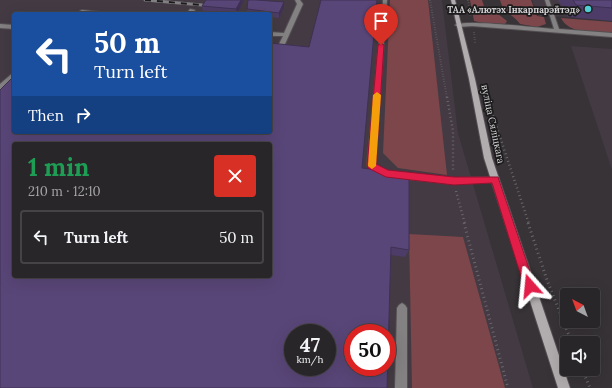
<!DOCTYPE html>
<html lang="en">
<head>
<meta charset="utf-8">
<style>
  body { margin:0; font-family:Lora,serif; background:#312e31; color:#f1f3f6; height:100vh; display:flex; flex-direction:column; font-size:15px; white-space:nowrap }
  * { box-sizing:border-box; margin:0 }
  p { font-size:13px; color:#a5a5a8 }
  .icon { flex:none; width:22px; height:22px; fill:none; stroke:currentColor; stroke-width:2; stroke-linecap:round; stroke-linejoin:round }
  .map { position:relative; flex:1; overflow:hidden }
  .drawer { position:absolute; left:12px; top:142px; width:260px; height:136px; display:flex; flex-direction:column; background:#292629; border-radius:4px; box-shadow:0 4px 16px #0002,0 0 0 1px #454346 }
  .drawer>* { flex:none }
  .guide { position:absolute; left:12px; top:12px; width:260px; height:122px; border-radius:4px; box-shadow:0 4px 16px #0002,0 0 0 1px #454346; background:#1a4fa0; color:#fff; overflow:hidden }
  .needle { width:26px; rotate:319deg }
  .buttons { position:absolute; left:560px; top:288px; display:grid; gap:8px }
  .buttons a { display:grid; place-items:center; width:40px; height:40px; border-radius:4px; background:#292629; box-shadow:0 4px 16px #0002,0 0 0 1px #454346; font-size:20px }
  .speed { position:absolute; left:284px; top:324px; display:flex; gap:8px; font-size:20px; font-weight:700; text-align:center }
  .speed>* { display:grid; place-content:center; width:52px; height:52px; border-radius:50%; background:#292629; box-shadow:0 4px 16px #0002,0 0 0 1px #454346; line-height:1 }
  .speed small { font-size:10px; font-weight:400 }
  .speed .limit { border:6px solid #d22; background:#fff; color:#111 }
  .pin { position:absolute; display:grid; place-items:center; width:34px; height:34px; color:#fff; margin:-41px -17px; border-radius:50% 50% 50% 0; rotate:-45deg; box-shadow:0 0 4px #0007 }
  .pin .icon { rotate:45deg }
  .me { position:absolute; width:44px; margin:-22px; rotate:342deg; stroke-linejoin:round; filter:drop-shadow(0 0 3px #0008) }
  .turn { display:flex; align-items:center; gap:14px; height:84px; padding:0 16px; font-size:18px }
  .turn .icon { width:52px; height:52px; stroke-width:2.5 }
  .turn b { display:block; font-size:28px; line-height:34px }
  .then { display:flex; align-items:center; height:38px; padding:0 16px; background:#0003; gap:8px; font-size:15px }
  .round { display:grid; place-items:center; flex:none; width:42px; height:42px; border-radius:4px; background:#312e31 }
  .overview { display:flex; align-items:center; justify-content:space-between; height:68px; padding:0 16px }
  h1 { font-size:24px; font-weight:700; line-height:30px; color:#1e9e55 }
  ul { padding:0; list-style:none }
  li { display:flex; align-items:center; gap:12px; height:54px; margin:0 8px 6px; padding:0 8px; border:2px solid #454346; border-radius:4px }
  li div { flex:1 }
  li b { display:block; font-size:15px }
  li em { font-style:normal }
  .map>svg:first-child { display:block }
  .built { fill:#433a43; fill-rule:evenodd }
  .green { fill:#7c464a }
  .lines { fill:none; stroke-linecap:round; stroke-linejoin:round }
  .service-casing { stroke:#534f53; stroke-width:2 }
  .secondary-casing { stroke:#534f53; stroke-width:2 }
  .path-far2 { stroke:#6a676a; stroke-width:2; stroke-dasharray:0.5 2; stroke-linecap:butt }
  .path-far1 { stroke:#6a676a; stroke-width:2.5; stroke-dasharray:1 3; stroke-linecap:butt }
  .path { stroke:#6a676a; stroke-width:3; stroke-dasharray:1 3.5; stroke-linecap:butt }
  .service { fill:#848182; fill-rule:evenodd }
  .secondary { fill:#b1acae; fill-rule:evenodd }
  .rail-casing { stroke:#838083; stroke-width:3 }
  .rail { stroke:#1d1c1d; stroke-width:2; stroke-dasharray:6; stroke-linecap:butt }
  .wall { fill:#4d3c67 }
  .shaded-wall { fill:#3e3154 }
  .building { fill:#594678; stroke:#3e3154; fill-rule:evenodd }
  .route { fill:#e11d48; stroke:#92132f }
  .slow { fill:#f59e0b }
  .poi-dot { fill:#51ccd3; stroke:#1d1c1d; stroke-width:1.5 }
  .labels { text-anchor:middle; dominant-baseline:central; stroke-width:3.5; stroke-linejoin:round; paint-order:stroke }
  .far-poi-label { font-size:9px; font-weight:bold; fill:#d3d1d3; stroke:#1d1c1d; text-anchor:end }
  .street-label { font-size:10px; fill:#d3d1d3; stroke:#1d1c1d }
</style>
</head>
<body>
<div class="map">
<svg width="612" height="388" viewBox="0 0 612 388">
  <rect width="100%" height="100%" fill="#373337"/>
  <g class="built">
    <path d="M0,0h442l16,133 75,255h-533zM14,14h256v118h-256zM14,144h256v132h-256zM293,333h34v34h-34zM353,333h34v34h-34z"/>
    <path d="M532,0h80l-44,17 -30,-1z"/>
    <path d="M571,46l41,3v121z"/>
  </g>
  <g class="green">
    <path d="M390,0h38l19,175 -49,-7 -15,-15z"/>
    <path d="M470,0h12l2,6 5,1 18,14 -2,3 -22,-1 -9,-2z"/>
    <path d="M500,0h31l6,16 7,1 2,7 -9,3 -17,-3c-8,-11 -16,-10 -20,-24z"/>
    <path d="M561,18l51,4v11c-15,-1 -43,2 -51,-15z"/>
    <path d="M409,234l54,3 42,151h-93z"/>
  </g>
  <g class="lines">
    <defs>
      <g id="service">
        <path d="M295,0h5l3,4 -18,40 -3,4 -12,3v-4l8,-1 5,-10h-13v-4l14,1 13,-29z"/>
        <path d="M383,0h4l-12,164 12,7 67,7 41,-1 3,1 1,2 -1,2 -44,2 -68,-7 -18,-10 -1,-2z"/>
        <path d="M545,0h4l10,29 53,4v4l-140,-11 -14,1 -3,-2c10,-6 82,3 99,4z"/>
        <path d="M190,9l5,1 -3,4h-6z"/>
        <path d="M82,10l18,2 3,2 -23,-1v-2z"/>
        <path d="M0,24l14,1v4l-14,-1z"/>
        <path d="M14,72v6l-12,11 -2,1v-6z"/>
        <path d="M402,303l3,2 2,3v80h-12l2,-80 2,-3z"/>
      </g>
      <path id="secondary" d="M451,0h4l20,79 17,79 78,230h-12l-74,-230 -15,-79z"/>
    </defs>
    <use href="#service" class="service-casing"/>
    <use href="#secondary" class="secondary-casing"/>
    <g class="path-far2">
      <path d="M430,0l17,98"/>
      <path d="M468,0l3,17"/>
      <path d="M474,32l1,11"/>
    </g>
    <g class="path-far1">
      <path d="M447,97l6,34v40"/>
      <path d="M489,104l40,120"/>
      <path d="M456,191l9,33"/>
    </g>
    <g class="path">
      <path d="M464,223l44,165"/>
      <path d="M528,223l19,57 25,63"/>
      <path d="M582,369l8,19"/>
    </g>
    <use href="#service" class="service"/>
    <use href="#secondary" class="secondary"/>
    <defs>
      <path id="rail" d="M145,0l57,5"/>
    </defs>
    <use href="#rail" class="rail-casing"/>
    <use href="#rail" class="rail"/>
  </g>
  <g class="wall">
    <path d="M244,0l-7,14 -34,-2 -1,-6z"/>
    <path d="M558,0h54v21l-44,-4z"/>
    <path d="M284,7l-5,11 -9,-1v-3h-23v-5z"/>
    <path d="M309,47l53,121 47,82 -4,7 -14,-2z"/>
  </g>
  <g class="shaded-wall">
    <path d="M241,0h3l-7,14 -1,-5z"/>
    <path d="M284,2v5l-5,11v-5z"/>
  </g>
  <g class="building">
    <path d="M206,0h35l-5,9 -34,-3z"/>
    <path d="M248,0h8l28,2 -5,11 -32,-4z"/>
    <path d="M321,0h56l-15,168 47,6v76l-18,-3 -4,141h-387v-298l14,-14v56h256v-89l39,4zM14,144h256v132h-256zM293,333h34v34h-34zM353,333h34v34h-34z"/>
    <path d="M573,0h39v8l-36,-3z"/>
  </g>
  <path class="route" d="M381,43l3,2 -8,119 12,6 66,7h44l37,109 -2,3 -3,2 -4,-2 -2,-3 -32,-103 -38,2 -68,-8 -18,-9 -1,-3 11,-120z"/>
  <path class="slow" d="M377,92l4,3 -5,71 -4,3 -4,-3 5,-71z"/>
  <circle class="poi-dot" cx="588" cy="9" r="4"/>
  <g class="labels">
    <g class="far-poi-label">
      <text x="580" y="9">ТАА «Алютэх Інкарпарэйтэд»</text>
    </g>
    <g class="street-label">
      <text transform="translate(493 124) rotate(78)">вуліца Сяліцкага</text>
    </g>
  </g>
</svg>
<div class="buttons">
<a><svg class="needle" viewBox="-14 -14 28 28"><path d="M0-13l5 13h-10z" fill="#e53935"/><path d="M0 13l5-13h-10z" fill="#a5a5a8"/></svg></a>
<a><svg class="icon" aria-label="sound" viewBox="0 0 24 24"><path d="M4 9h4l5-4v14l-5-4H4zM17 9q2 3 0 6"/></svg></a>
</div>
<div class="speed"><div>47<small>km/h</small></div><div class="limit">50</div></div>
<div class="pin" style="left:381px;top:45px;background:#d93025"><svg class="icon" aria-label="arrive" viewBox="0 0 24 24"><path d="M6 21V4h12l-3 4 3 4H6"/></svg></div>
<svg class="me" style="left:530px;top:286px" viewBox="-20 -20 40 40"><path d="M0-17L14 15 0 8-14 15z" fill="#e11d48" stroke="#fff" stroke-width="4"/></svg>
<div class="guide">
<div class="turn"><svg class="icon" aria-label="left" viewBox="0 0 24 24"><path d="M17 20v-9H6M10 6l-5 5 5 5"/></svg><div><b>50 m</b>Turn left</div></div>
<div class="then">Then<svg class="icon" aria-label="right" viewBox="0 0 24 24"><path d="M7 20v-9h11M14 6l5 5-5 5"/></svg></div>
</div>
<section class="drawer">
<div class="overview"><div><h1>1 min</h1><p>210 m · 12:10</p></div><a class="round" style="background:#d93025;color:#fff"><svg class="icon" aria-label="close" viewBox="0 0 24 24"><path d="M6 6l12 12M18 6L6 18"/></svg></a></div>
<ul>
<li><svg class="icon" aria-label="left" viewBox="0 0 24 24"><path d="M17 20v-9H6M10 6l-5 5 5 5"/></svg><div><b>Turn left</b></div><em>50 m</em></li>
</ul>
</section>
</div>
</body>
</html>
